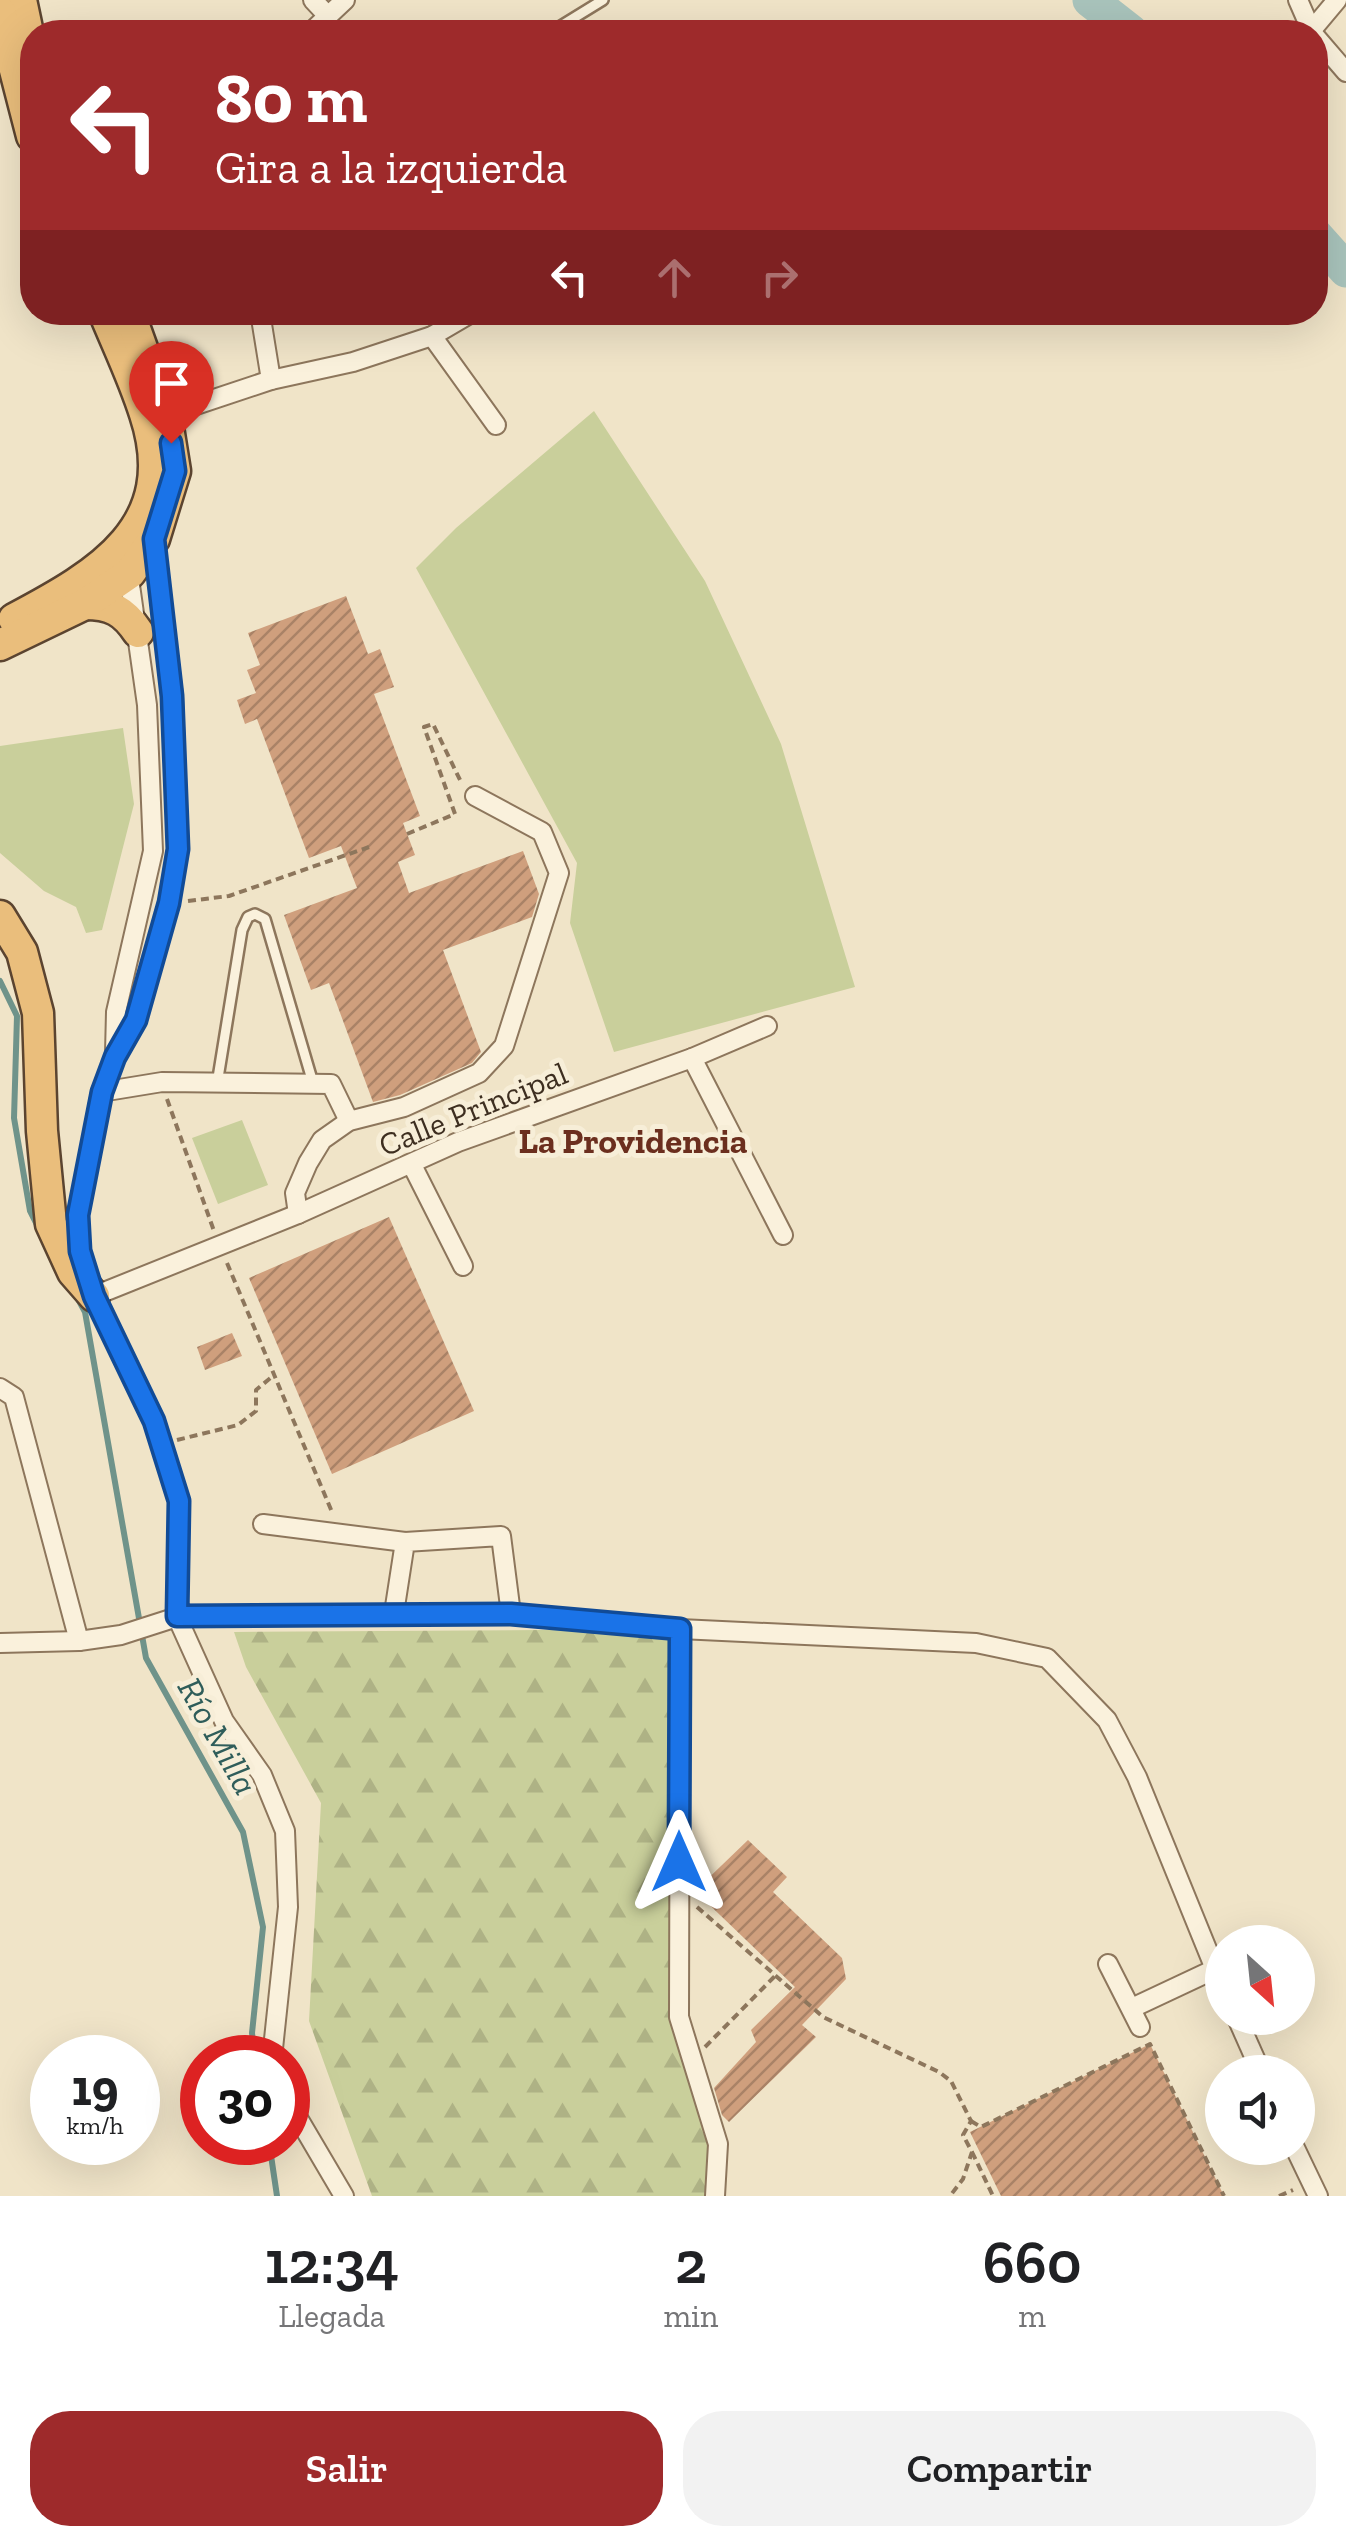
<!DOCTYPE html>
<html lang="es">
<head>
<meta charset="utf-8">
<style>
  body { margin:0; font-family:"Zilla Slab",serif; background:#f2f2f2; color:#202124; height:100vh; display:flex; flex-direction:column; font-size:38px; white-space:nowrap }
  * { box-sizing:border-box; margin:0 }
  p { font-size:32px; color:#757577 }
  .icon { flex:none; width:55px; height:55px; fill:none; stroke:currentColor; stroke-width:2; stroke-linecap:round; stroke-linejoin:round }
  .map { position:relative; height:2196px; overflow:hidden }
  .panel { display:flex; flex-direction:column; background:#fff; flex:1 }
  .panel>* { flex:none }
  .hud { position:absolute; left:20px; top:20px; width:1308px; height:305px; border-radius:40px; box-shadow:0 10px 40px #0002; background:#9e2a2b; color:#fff; overflow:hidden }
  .needle { width:65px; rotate:153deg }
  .fabs { position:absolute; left:1205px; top:1925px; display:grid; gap:20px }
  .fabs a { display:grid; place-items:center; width:110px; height:110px; border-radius:50%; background:#fff; box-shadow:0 10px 40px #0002; font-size:50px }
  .speed { position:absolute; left:30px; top:2035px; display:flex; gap:20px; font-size:50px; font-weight:700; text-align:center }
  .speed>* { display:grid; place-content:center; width:130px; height:130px; border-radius:50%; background:#fff; box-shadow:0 10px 40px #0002; line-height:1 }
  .speed small { font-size:25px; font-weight:400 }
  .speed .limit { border:15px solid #d22; background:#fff; color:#111 }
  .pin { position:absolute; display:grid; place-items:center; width:85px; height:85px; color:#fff; margin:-102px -42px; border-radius:50% 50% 50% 0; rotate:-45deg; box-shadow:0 0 10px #0007 }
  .pin .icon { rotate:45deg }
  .me { position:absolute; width:110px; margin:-55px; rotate:0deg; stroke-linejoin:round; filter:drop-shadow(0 0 8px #0008) }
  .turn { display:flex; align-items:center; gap:35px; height:210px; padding:0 30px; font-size:45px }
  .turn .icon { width:130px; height:130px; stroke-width:2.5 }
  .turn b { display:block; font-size:70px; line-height:85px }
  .lanes { display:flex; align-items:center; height:95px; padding:0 30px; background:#0003; justify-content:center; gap:50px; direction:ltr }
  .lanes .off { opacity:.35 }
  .eta { display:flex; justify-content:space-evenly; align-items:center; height:170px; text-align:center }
  .eta b { font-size:60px; font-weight:600; line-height:70px }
  .action { display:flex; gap:20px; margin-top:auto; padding:20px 30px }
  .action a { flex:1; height:115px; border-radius:40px; background:#9e2a2b; color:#fff; font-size:40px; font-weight:600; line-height:115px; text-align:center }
  .action a+a { background:#f2f2f2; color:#202124 }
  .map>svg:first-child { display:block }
  .green { fill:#c9cf9b }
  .forest { fill:url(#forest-firs) }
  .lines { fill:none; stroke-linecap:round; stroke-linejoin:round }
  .stream { stroke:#6f938a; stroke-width:6 }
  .river { stroke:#a9c4bc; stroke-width:35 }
  .building { fill:url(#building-hatch) }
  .service-casing { stroke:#8d765c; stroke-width:14 }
  .minor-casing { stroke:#8d765c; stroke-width:22 }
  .trunk-casing { stroke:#5b4430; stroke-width:35 }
  .path { stroke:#8d765c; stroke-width:4; stroke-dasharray:8 5; stroke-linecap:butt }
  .service { stroke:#faf1dc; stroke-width:9 }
  .minor { stroke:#faf1dc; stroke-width:18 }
  .trunk { stroke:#eabe7c; stroke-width:30 }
  .route-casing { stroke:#114b97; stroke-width:25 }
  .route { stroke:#1a73e8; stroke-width:18 }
  .labels { text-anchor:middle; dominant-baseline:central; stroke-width:10; stroke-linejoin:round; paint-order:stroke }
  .street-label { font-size:32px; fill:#3d2e20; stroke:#f7eed8 }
  .neighbourhood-label { font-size:35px; font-weight:bold; fill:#6b2e1e; stroke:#f7eed8 }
  .water-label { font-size:35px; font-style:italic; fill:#2f5d5a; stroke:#f7eed8 }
</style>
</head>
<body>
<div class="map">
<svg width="1346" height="2196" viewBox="0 0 1346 2196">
  <defs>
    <pattern id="forest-firs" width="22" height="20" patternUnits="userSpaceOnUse" patternTransform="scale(2.5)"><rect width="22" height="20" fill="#c9cf9b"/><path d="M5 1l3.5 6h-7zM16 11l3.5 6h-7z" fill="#aeb285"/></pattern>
    <pattern id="building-hatch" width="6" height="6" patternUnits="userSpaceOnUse" patternTransform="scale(2.5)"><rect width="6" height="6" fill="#cf9f7d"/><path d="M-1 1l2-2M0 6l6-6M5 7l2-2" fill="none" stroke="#a98266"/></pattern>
  </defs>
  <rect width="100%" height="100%" fill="#f0e4c8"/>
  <g class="green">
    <path d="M594,411l111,170 76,163 74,243 -241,65 -44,-129 7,-60 -161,-295 40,-40z"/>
    <path d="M123,728l11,76 -32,126 -16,3 -10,-26 -32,-16 -44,-38v-107z"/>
    <path d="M242,1120l26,65 -50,19 -26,-66z"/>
  </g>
  <path class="forest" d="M680,1629l-1,388 39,127 -7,52h-339l-63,-175 12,-218 -75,-136 -12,-35z"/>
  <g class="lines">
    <g class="stream">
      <path d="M0,981l17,35 -3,102 16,93 8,16"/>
      <path d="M78,1299l7,13 61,346 97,174 20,95 -11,106 3,25"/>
      <path d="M269,2142l8,54"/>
    </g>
    <g class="river">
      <path d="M1090,0l41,32"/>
      <path d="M1315,235l31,35"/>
    </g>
  </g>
  <g class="building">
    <path d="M346,596l22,58 12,-5 14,38 -20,7 46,122 -17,7 12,32 -17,7 11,31 114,-42 16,43 -7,23 -89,33 38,102 -9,11 -72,32 -27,7 -44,-119 -18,7 -27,-75 73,-27 -16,-42 -32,12 -52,-139 -12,5 -8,-24 19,-7 -9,-23 13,-5 -12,-32z"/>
    <path d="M389,1217l85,194 -142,63 -83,-196z"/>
    <path d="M232,1333l10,23 -37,14 -8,-23z"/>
    <path d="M748,1840l39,37 -14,15 69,66 4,21 -44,46 14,12 -87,85 -7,-7 -8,-27 42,-46 -5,-12 44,-43 -100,-96z"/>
    <path d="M1150,2044l74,152h-223l-31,-64z"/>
  </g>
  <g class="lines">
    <defs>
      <g id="service">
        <path d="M551,32l52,-32"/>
        <path d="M217,1084l25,-154 6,-13 7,-3 10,5 48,164"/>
      </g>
      <g id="minor">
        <path d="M313,0l15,16"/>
        <path d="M1298,0l14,32"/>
        <path d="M1311,31l26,-31"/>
        <path d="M311,32l34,-32"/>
        <path d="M1315,36l31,36"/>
        <path d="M260,312l11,68"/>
        <path d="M432,336l64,89"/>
        <path d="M166,415l105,-35 82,-18 79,-26 41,-24"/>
        <path d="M154,541l19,155 5,153 -9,54 -33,117 -21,37 -14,35 -23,123 1,36 15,45 60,125 25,80 -2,116 47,104 38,54 23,56 3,76 -16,151"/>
        <path d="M115,1053l1,-41 37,-161 -6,-146 -19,-134"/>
        <path d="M692,1058l75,-32"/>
        <path d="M101,1092l61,-10 169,2 18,37"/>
        <path d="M412,1165l51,101"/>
        <path d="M298,1214l-3,-21 13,-30 14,-23 27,-19 55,-14 75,-34 25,-27 55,-173 -17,-41 -67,-36"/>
        <path d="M94,1296l204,-82 160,-72 234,-84 91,177"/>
        <path d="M0,1388l14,9 65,244"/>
        <path d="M263,1524l142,18"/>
        <path d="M394,1613l11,-71 96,-6 10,78"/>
        <path d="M680,1629l-1,388 39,127 -3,52"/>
        <path d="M0,1643l79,-2 42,-6 56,-18 334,-3 169,15 296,14 71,15 60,62 30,57 85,209"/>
        <path d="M1108,1964l32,63"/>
        <path d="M1132,2008l83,-39"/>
        <path d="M1237,2018l24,54"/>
        <path d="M288,2101l56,95"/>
        <path d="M1295,2148l23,48"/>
      </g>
      <g id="trunk">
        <path d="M21,0l11,52"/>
        <path d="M0,12l32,124"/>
        <path d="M85,604c26,0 39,7 53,28"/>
        <path d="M14,619c85,-45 168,-93 131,-205 -11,-35 -27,-68 -41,-102"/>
        <path d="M0,645l85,-41 45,-31 24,-34 21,-68 -9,-56 -37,-103"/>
        <path d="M0,916l22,36 16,61 4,118 9,93 22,48 21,24"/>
      </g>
    </defs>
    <use href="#service" class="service-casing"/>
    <use href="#minor" class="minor-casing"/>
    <use href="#trunk" class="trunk-casing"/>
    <g class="path">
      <path d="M407,834l48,-20 -31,-87 9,-3 28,58"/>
      <path d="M188,901l41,-5 140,-49"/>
      <path d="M167,1099l47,132"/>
      <path d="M227,1263l105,249"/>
      <path d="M177,1440l61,-15 18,-14v-21l18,-15"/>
      <path d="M697,1907l126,110 116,55 12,9 20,40 -8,14 9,17 -9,27 -13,17"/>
      <path d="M705,2047l70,-71"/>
      <path d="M971,2121l10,6 169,-83 74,152"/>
      <path d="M972,2152l21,44"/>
      <path d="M1279,2196l14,-6"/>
    </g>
    <use href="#service" class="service"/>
    <use href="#minor" class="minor"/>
    <use href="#trunk" class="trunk"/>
  </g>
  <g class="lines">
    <defs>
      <path id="route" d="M171,443l4,28 -21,68 18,157 6,153 -9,54 -33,117 -21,37 -13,35 -24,123 2,36 14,45 60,125 25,80 -2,115 334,-2 169,15 -1,233"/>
    </defs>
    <use href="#route" class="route-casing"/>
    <use href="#route" class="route"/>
  </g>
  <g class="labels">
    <g class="street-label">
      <text transform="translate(473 1109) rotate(-22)">Calle Principal</text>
    </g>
    <g class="neighbourhood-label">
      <text x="633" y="1141">La Providencia</text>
    </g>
    <g class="water-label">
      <text transform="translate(218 1736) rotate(61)">Río Milla</text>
    </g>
  </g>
</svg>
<div class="fabs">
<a><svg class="needle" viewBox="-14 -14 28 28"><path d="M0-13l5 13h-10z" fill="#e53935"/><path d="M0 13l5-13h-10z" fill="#757577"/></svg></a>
<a><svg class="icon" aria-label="sound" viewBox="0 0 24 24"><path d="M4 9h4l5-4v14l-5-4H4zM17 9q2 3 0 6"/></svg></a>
</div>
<div class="speed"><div>19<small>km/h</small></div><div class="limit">30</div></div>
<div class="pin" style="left:171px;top:443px;background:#d93025"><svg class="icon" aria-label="arrive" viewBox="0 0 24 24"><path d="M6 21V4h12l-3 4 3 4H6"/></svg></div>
<svg class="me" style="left:679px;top:1862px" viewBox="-20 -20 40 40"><path d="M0-17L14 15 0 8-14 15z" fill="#1a73e8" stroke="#fff" stroke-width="4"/></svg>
<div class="hud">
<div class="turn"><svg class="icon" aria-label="left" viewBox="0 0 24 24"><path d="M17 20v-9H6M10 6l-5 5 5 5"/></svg><div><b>80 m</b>Gira a la izquierda</div></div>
<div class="lanes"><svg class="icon" aria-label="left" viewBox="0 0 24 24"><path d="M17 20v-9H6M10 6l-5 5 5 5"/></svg><svg class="icon off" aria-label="ahead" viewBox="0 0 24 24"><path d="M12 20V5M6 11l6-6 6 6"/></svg><svg class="icon off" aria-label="right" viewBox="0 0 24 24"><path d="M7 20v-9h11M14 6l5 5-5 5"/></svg></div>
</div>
</div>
<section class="panel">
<div class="eta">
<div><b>12:34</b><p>Llegada</p></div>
<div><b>2</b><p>min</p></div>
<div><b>660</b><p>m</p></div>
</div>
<div class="action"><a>Salir</a><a>Compartir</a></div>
</section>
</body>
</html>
